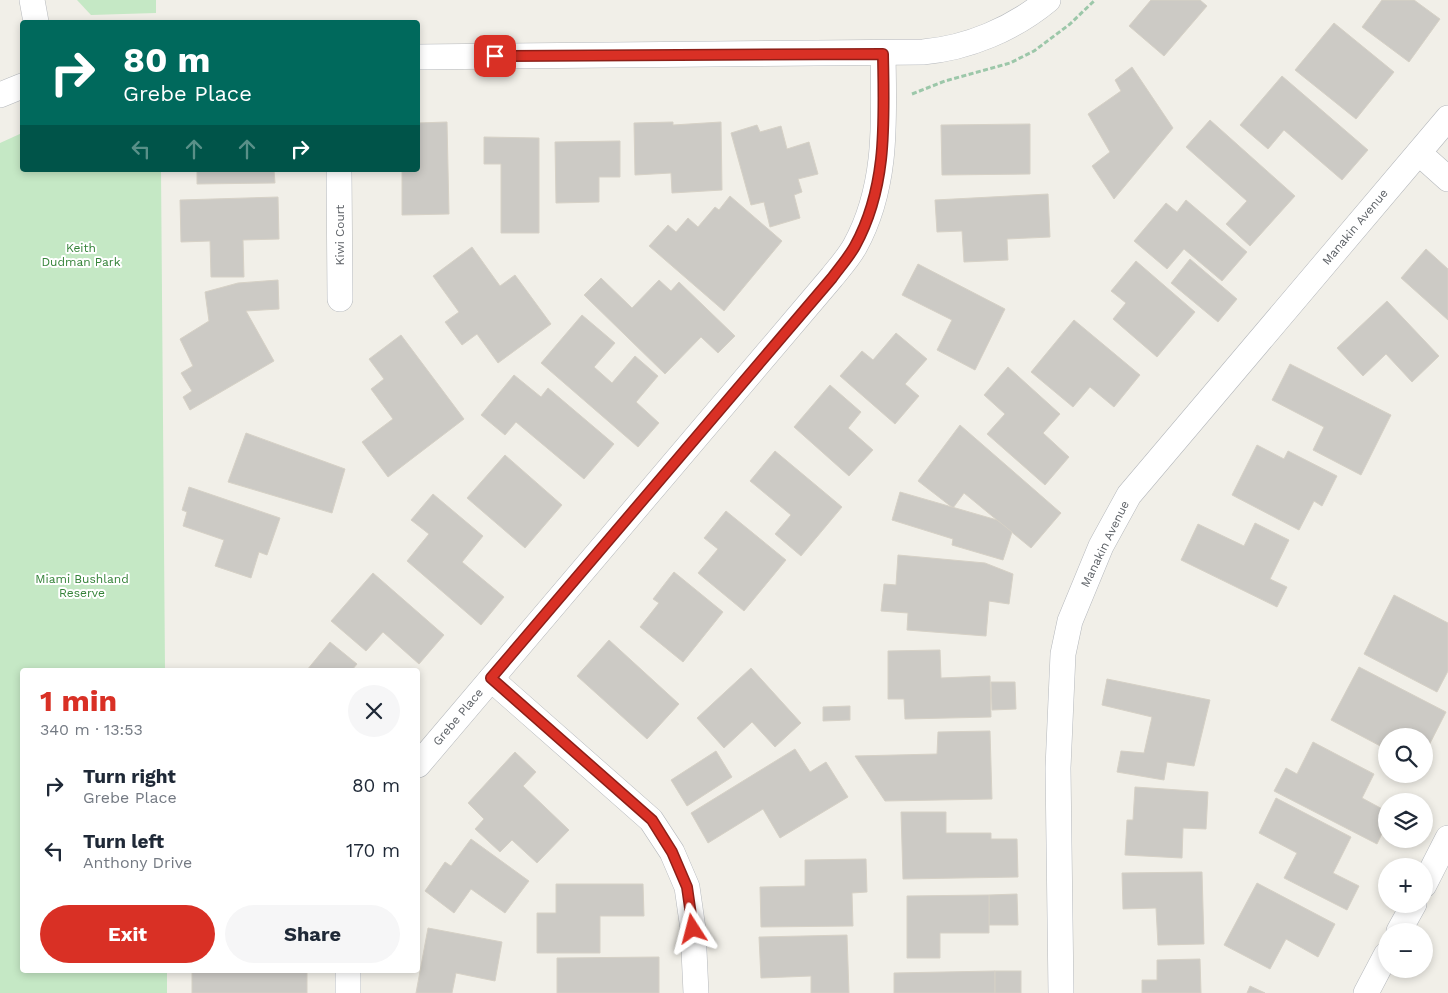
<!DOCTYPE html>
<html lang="en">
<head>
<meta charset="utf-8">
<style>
  body { margin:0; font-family:"Work Sans",sans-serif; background:#f6f6f7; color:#1f2937; height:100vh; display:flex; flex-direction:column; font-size:19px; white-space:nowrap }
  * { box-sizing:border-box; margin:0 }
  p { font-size:16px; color:#747a83 }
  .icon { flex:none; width:28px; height:28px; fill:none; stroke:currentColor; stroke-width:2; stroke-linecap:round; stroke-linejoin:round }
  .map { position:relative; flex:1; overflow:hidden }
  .drawer { position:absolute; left:20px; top:668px; width:400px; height:305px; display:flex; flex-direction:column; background:#fff; border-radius:5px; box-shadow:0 2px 8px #0003 }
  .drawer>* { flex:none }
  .hud { position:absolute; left:20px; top:20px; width:400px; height:152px; border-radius:5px; box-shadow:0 2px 8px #0003; background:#00695c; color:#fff; overflow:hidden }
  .buttons { position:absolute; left:1378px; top:728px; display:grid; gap:10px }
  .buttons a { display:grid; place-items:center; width:55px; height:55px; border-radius:50%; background:#fff; box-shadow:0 2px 8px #0003; font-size:25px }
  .pin { position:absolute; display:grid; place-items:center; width:42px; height:42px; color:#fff; margin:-21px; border-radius:10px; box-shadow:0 2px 8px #0006 }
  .me { position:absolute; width:55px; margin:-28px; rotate:351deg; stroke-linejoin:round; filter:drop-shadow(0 0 4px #0008) }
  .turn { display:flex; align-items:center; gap:18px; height:105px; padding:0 20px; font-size:22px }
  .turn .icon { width:65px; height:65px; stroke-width:2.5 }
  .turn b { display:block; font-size:35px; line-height:42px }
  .lanes { display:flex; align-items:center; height:48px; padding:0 20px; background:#0003; justify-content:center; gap:25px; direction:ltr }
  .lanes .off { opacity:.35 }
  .round { display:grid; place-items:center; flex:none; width:52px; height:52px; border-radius:26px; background:#f6f6f7 }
  .head { display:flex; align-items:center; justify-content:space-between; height:85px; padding:0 20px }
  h1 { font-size:30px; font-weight:700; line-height:38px; color:#d93025 }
  .cta { display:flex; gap:10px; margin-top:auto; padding:10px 20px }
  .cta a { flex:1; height:58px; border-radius:30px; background:#d93025; color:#fff; font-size:20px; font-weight:700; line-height:58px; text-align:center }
  .cta a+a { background:#f6f6f7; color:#1f2937 }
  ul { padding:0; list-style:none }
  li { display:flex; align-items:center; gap:15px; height:65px; padding:0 20px }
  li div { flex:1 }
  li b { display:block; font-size:19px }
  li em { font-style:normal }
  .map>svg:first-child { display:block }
  .green { fill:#c5e8c5 }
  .building { fill:#cccac5; stroke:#d6d1c6 }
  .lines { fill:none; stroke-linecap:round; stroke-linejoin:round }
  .minor-casing { stroke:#b5b8bc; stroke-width:26 }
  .path { stroke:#9cc7a9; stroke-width:3; stroke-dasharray:5 2.5; stroke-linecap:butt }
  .minor { stroke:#fff; stroke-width:25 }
  .route-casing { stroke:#8d1f18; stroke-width:12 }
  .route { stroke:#d93025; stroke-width:9 }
  .labels { text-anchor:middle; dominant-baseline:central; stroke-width:4; stroke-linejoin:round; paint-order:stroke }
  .street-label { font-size:12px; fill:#5f6368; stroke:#fff }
  .park-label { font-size:12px; fill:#348238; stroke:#fff }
</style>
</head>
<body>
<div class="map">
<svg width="1448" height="993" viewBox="0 0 1448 993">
  <rect width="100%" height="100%" fill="#f1efe8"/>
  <g class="green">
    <path d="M77,0h79v13l-65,2z"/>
    <path d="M22,133v37h139l4,500h-143v300h145v23h-167v-850z"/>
  </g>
  <g class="building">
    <path d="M1151,0h49l7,6 -43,50 -35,-30z"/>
    <path d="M1382,0h32l26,19 -31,43 -47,-35z"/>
    <path d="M1334,23l60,49 -38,47 -61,-49z"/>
    <path d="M1132,67l41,61 -59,71 -22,-33 18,-14 -22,-38 33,-23 -6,-11z"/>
    <path d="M1282,76l86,74 -26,30 -58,-50 -16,19 -28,-24z"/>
    <path d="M1210,120l85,76 -45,50 -24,-22 21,-23 -61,-54z"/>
    <path d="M447,122l2,92 -47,1v-45h16v-47z"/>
    <path d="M673,122v3l48,-3 1,68 -50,3 -1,-20 -36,2 -1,-52z"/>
    <path d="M1030,124v50l-88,1 -1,-50z"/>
    <path d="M757,125l3,7 21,-6 6,23 22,-7 9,32 -20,5 4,13 -8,3 6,23 -30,9 -6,-25 -13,3 -20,-72z"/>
    <path d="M484,137l55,1v95h-38v-69h-17z"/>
    <path d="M620,141v36h-21v25l-43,1 -1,-61z"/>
    <path d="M197,170h77l1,13 -78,1z"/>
    <path d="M1048,194l2,43 -43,2 1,21 -44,2 -2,-31 -25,1 -2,-32z"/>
    <path d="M730,196l52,45 -58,70 -75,-65 19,-21 8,7 12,-14 10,9 17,-20 4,3z"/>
    <path d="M278,197l1,42 -36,1 1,37h-33l-1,-36 -29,1 -1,-42z"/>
    <path d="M1186,200l61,52 -25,29 -38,-32 -17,20 -33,-28 32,-38 11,9z"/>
    <path d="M472,247l28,39 15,-11 36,49 -53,39 -21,-29 -15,11 -17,-23 14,-10 -26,-36z"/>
    <path d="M1426,249l22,20v51l-47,-42z"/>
    <path d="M1190,259l47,40 -19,23 -47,-39z"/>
    <path d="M1136,261l59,51 -38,45 -44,-38 13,-16 -15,-12z"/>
    <path d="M918,264l87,45 -30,61 -38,-20 15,-30 -50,-25z"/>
    <path d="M601,278l31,30 27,-28 12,11 8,-9 56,54 -17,17 -17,-16 -36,37 -81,-79z"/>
    <path d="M278,280l1,29 -33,2 28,50 -84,49 -7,-13 9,-6 -11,-18 12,-7 -13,-27 29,-18 -4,-29 33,-9z"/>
    <path d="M1387,301l52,55 -27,26 -26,-28 -23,22 -26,-28z"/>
    <path d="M582,315l33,28 -21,24 18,16 23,-27 23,20 -22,26 23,21 -21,24 -97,-84z"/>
    <path d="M1074,320l66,55 -26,32 -24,-20 -17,20 -42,-35z"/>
    <path d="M896,333l31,26 -22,25 14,12 -24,28 -55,-48 22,-25 11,9z"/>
    <path d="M401,335l63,84 -76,58 -26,-35 31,-23 -22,-30 13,-10 -15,-20z"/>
    <path d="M1290,364l101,51 -30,60 -48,-25 11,-23 -52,-27z"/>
    <path d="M1008,367l52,47 -17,19 26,24 -24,28 -58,-51 18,-20 -21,-19z"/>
    <path d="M514,375l27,22 7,-9 66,56 -30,35 -68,-57 -11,13 -24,-20z"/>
    <path d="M830,385l31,27 -13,16 25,22 -24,26 -55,-49z"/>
    <path d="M960,425l101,88 -30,35 -67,-55 -11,15 -35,-27z"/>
    <path d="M246,433l99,36 -13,44 -104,-31z"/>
    <path d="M1257,445l27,14 4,-8 49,25 -15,30 -8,-5 -15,29 -67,-35z"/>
    <path d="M775,451l67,56 -41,49 -26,-22 16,-19 -41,-34z"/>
    <path d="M505,455l57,50 -37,43 -58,-50z"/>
    <path d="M189,487l91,31 -13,37 -8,-3 -8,26 -36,-12 9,-26 -41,-14 4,-14 -5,-2z"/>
    <path d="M900,492l97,28 15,12 -9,28 -51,-15 1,-6 -61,-19z"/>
    <path d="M433,494l50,42 -21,26 42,35 -23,28 -74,-64 22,-27 -18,-14z"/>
    <path d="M726,511l60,49 -42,51 -46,-38 20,-24 -14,-11z"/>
    <path d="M1255,523l34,17 -19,39 17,8 -10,20 -96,-47 17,-36 46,22z"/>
    <path d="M898,555l87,8 28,11 -4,30 -20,-3 -3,35 -79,-6 1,-17 -27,-2 3,-27 12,1z"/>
    <path d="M674,572l49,40 -40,50 -43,-35 19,-24 -6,-4z"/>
    <path d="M373,573l71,62 -25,29 -36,-32 -17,19 -35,-30z"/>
    <path d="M1394,595l54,28v48l-11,21 -73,-38z"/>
    <path d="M609,640l70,64 -32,35 -70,-63z"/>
    <path d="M330,642l27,22 -5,6h-45z"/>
    <path d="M940,650l1,28 49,-2 1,41 -86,2 -1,-20h-16v-48z"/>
    <path d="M1359,667l87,45 -22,43v-19h-38v13l-55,-29z"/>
    <path d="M751,668l50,55 -26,24 -23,-25 -28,26 -27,-30z"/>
    <path d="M1107,679l103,21 -16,66 -27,-4 -3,18 -47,-8 4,-21 23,2 8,-36 -50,-12z"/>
    <path d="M991,682h24l1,27 -24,1z"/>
    <path d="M850,706v14l-27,1v-14z"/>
    <path d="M990,731l2,68 -107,2 -30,-45 82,-2 1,-22z"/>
    <path d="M1313,742l61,32 -12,24 24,13v14l-9,19 -103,-53 12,-23 11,6z"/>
    <path d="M795,749l15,23 16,-10 22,35 -68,41 -17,-29 -55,34 -17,-30z"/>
    <path d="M716,751l16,26 -45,29 -16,-26z"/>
    <path d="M515,752l21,20 -13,14 46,44 -32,33 -25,-23 -12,12 -25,-23 9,-10 -16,-16z"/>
    <path d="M1135,787l73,5 -2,37 -23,-1 -1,30 -57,-3 2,-35h6z"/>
    <path d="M1276,798l75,39 -18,36 26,13 -12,24 -63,-32 13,-25 -38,-20z"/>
    <path d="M901,812h45v21h45v6h26l1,38 -115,2z"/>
    <path d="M471,839l58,42 -24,32 -34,-24 -17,24 -29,-22 20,-29 6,4z"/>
    <path d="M866,859l1,33 -15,1 1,33 -92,1 -1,-40 45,-1v-26z"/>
    <path d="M1202,872l2,72 -46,1 -2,-37 -33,1 -1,-36z"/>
    <path d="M1257,883l78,41 -17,33 -32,-18 -16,30 -46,-24z"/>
    <path d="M556,884h87l1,32h-44v37h-63v-40h19z"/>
    <path d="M1017,894l1,31h-29v-30z"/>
    <path d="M989,895v38h-49v25h-33v-62z"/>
    <path d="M428,928l74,14 -7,39 -39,-8 -4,20h-36z"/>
    <path d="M847,935l2,58h-38v-17l-50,2 -2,-41z"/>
    <path d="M659,957v36h-102v-35z"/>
    <path d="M1200,959l1,34h-59v-13h15v-20z"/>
    <rect x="192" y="970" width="115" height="23"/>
    <path d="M995,971v22h-101v-20z"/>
    <rect x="995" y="971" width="26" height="22"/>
    <path d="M1250,986l15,7h-18z"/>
  </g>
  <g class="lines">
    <defs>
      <g id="minor">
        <path d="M32,0l4,22"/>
        <path d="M418,57l505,-5c45,-4 90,-23 125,-52"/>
        <path d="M0,95l22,-9"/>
        <path d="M1419,153l29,26"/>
        <path d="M339,170l1,129"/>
        <path d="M491,679l160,141 21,32 15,35 6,42 3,64"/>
        <path d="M418,765l414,-488c8,-10 17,-20 23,-31 33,-60 29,-126 28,-192"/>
        <path d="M1424,885l24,-47"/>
        <path d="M1399,931l15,-27"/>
        <path d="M348,970v23"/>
        <path d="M1061,993l-3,-225 5,-114 7,-33 31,-75 28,-51 319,-377"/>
        <path d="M1366,993l20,-38"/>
      </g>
    </defs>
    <use href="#minor" class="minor-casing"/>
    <path class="path" d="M912,94l33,-13 65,-18 24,-12 36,-27 25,-24"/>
    <use href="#minor" class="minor"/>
  </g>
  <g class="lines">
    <defs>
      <path id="route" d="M495,56l388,-2c1,66 5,132 -28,192 -6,11 -15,21 -23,32l-341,400 161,142 20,32 15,35 6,42"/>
    </defs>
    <use href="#route" class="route-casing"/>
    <use href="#route" class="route"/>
  </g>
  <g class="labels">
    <g class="street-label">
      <text transform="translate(1355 227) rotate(-50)">Manakin Avenue</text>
      <text transform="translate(340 235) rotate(-90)">Kiwi Court</text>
      <text transform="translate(1105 544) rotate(-64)">Manakin Avenue</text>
      <text transform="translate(458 717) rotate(-50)">Grebe Place</text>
    </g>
    <g class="park-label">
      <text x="81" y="248">Keith<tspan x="81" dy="14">Dudman Park</tspan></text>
      <text x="82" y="579">Miami Bushland<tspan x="82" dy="14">Reserve</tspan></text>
    </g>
  </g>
</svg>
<div class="buttons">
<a><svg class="icon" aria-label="search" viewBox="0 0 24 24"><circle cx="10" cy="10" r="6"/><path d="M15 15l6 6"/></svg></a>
<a><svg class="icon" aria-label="layers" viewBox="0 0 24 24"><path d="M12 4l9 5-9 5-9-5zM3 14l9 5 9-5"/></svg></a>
<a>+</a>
<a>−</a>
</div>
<div class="pin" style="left:495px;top:56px;background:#d93025"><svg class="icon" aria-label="arrive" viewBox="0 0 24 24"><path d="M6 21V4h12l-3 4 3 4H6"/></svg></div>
<svg class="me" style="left:693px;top:929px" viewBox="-20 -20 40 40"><path d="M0-17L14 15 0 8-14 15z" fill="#d93025" stroke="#fff" stroke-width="4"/></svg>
<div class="hud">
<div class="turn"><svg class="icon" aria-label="right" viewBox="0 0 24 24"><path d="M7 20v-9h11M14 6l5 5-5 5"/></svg><div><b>80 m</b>Grebe Place</div></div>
<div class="lanes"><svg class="icon off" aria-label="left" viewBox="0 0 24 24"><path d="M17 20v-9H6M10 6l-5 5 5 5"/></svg><svg class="icon off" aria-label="ahead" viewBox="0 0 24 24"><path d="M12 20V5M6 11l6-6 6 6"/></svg><svg class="icon off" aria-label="ahead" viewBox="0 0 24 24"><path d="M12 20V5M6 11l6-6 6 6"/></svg><svg class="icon" aria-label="right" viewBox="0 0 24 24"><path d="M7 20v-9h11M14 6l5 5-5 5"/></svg></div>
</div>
<section class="drawer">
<div class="head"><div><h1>1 min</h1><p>340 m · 13:53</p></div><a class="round"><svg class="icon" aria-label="close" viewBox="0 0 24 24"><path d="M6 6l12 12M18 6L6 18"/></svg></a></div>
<ul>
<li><svg class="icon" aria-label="right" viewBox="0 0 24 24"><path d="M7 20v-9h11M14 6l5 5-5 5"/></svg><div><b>Turn right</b><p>Grebe Place</p></div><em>80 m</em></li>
<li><svg class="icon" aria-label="left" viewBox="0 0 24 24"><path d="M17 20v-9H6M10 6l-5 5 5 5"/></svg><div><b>Turn left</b><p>Anthony Drive</p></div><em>170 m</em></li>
</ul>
<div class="cta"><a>Exit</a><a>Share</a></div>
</section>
</div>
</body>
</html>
